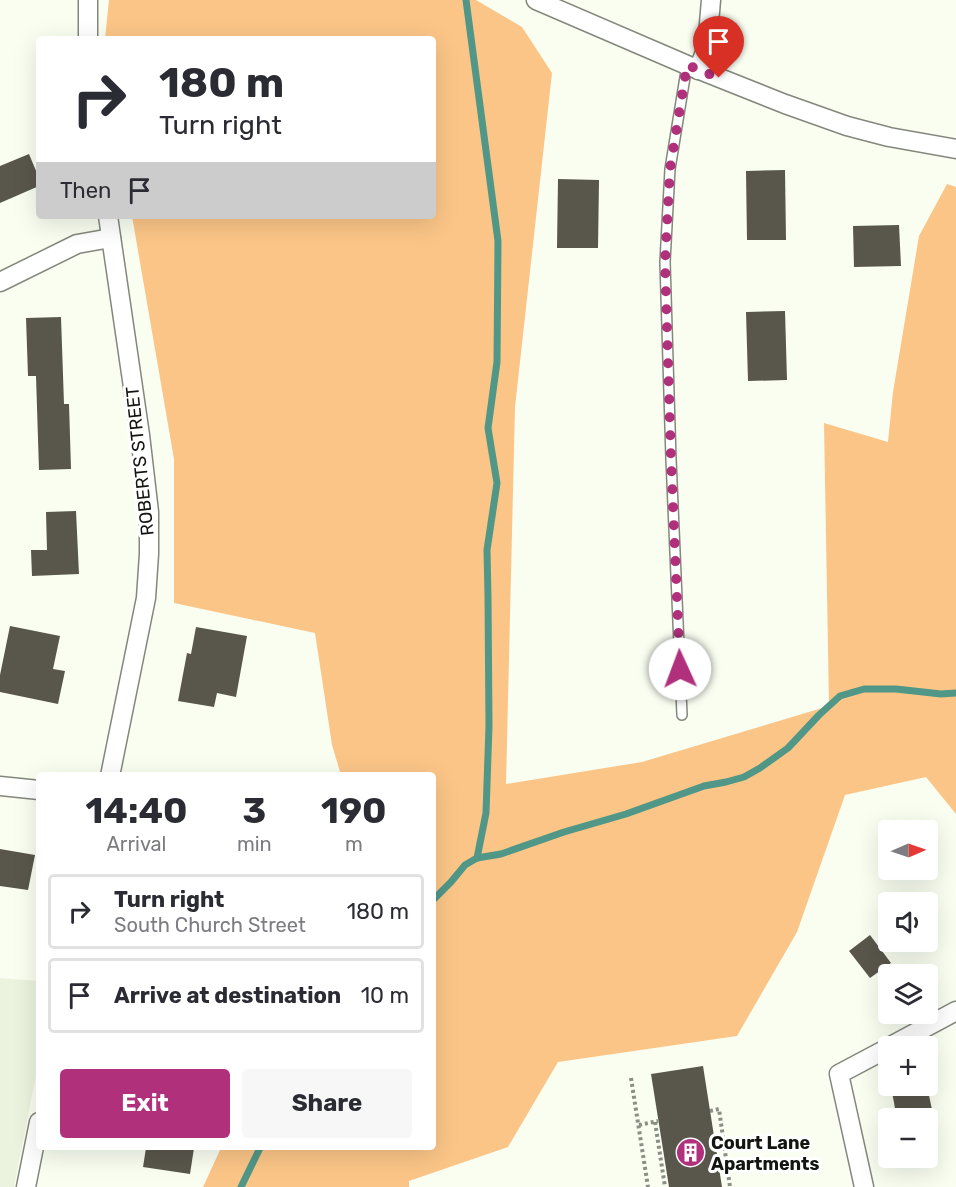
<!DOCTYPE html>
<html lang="en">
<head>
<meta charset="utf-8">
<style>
  body { margin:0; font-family:Rubik,sans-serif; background:#f7f7f7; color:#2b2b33; height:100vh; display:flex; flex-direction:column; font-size:22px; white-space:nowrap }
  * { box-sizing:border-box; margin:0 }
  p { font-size:20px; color:#7c7c81 }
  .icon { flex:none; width:33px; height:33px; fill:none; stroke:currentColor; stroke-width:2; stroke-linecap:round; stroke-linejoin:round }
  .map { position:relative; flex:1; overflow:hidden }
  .details { position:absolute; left:36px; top:772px; width:400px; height:378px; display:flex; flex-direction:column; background:#fff; border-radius:6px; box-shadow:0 6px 24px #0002 }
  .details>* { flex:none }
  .banner { position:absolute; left:36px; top:36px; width:400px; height:183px; border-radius:6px; box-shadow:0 6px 24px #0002; background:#fff; color:#2b2b33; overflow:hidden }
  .needle { width:39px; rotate:88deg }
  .controls { position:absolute; left:878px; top:820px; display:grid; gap:12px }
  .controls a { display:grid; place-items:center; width:60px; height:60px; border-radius:6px; background:#fff; box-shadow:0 6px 24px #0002; font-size:30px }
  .pin { position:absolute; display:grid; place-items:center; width:51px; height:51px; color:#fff; margin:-62px -26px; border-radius:50% 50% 50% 0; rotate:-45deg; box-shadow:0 0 6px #0007 }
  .pin .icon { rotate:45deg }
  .me { position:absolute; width:66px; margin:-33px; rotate:358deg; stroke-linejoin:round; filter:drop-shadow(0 0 4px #0008) }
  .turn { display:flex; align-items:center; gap:21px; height:126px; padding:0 24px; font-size:27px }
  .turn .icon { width:78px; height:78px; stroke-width:2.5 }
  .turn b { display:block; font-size:42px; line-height:51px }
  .then { display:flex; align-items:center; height:57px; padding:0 24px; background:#0003; gap:12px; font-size:22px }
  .eta { display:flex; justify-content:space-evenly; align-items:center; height:102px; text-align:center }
  .eta b { font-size:36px; font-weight:700; line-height:42px }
  .primary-button { display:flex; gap:12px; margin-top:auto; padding:12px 24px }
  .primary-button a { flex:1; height:69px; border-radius:6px; background:#b0307c; color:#fff; font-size:24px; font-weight:700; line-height:69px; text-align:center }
  .primary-button a+a { background:#f7f7f7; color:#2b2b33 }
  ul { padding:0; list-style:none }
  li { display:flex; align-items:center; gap:18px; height:75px; margin:0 12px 9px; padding:0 12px; border:3px solid #e1e1e2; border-radius:6px }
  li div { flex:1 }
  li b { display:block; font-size:22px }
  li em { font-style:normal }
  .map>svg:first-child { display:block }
  .built { fill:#ebf3de }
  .green { fill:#fbc587 }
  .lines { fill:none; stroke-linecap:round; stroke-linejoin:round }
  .stream { stroke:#509787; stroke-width:7 }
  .building { fill:#59574c }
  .service-casing { stroke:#83877c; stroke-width:12 }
  .minor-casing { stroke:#83877c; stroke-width:21 }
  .path { stroke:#8b8e85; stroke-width:4; stroke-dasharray:3 3; stroke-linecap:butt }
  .service { stroke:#fff; stroke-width:9 }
  .minor { stroke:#fff; stroke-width:18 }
  .route { stroke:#b0307c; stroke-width:10; stroke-dasharray:0 18 }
  .labels { text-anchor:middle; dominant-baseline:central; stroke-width:6; stroke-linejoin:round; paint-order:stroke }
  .street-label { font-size:18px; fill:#131510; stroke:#fff }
  .poi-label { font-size:18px; font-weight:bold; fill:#131510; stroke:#fff; text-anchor:start }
</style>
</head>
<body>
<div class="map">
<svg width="956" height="1187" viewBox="0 0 956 1187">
  <rect width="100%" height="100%" fill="#f9fef1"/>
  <path class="built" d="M0,978l39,3v79l-25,127h-14z"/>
  <path class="green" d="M109,0h367l46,27 30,46 -37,334 -9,377 136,-22 187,-56 -5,-283 64,19 5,-50 26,-156 28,-52 9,3v627l-30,-37 -81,18 -48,137 -60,104 -179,26 -50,85 -99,34v6h-206l18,-39h213v-372l-93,-1 -9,-30 -17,-112 -141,-30v-144l-42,-243h302v-177h-329z"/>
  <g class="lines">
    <g class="stream">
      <path d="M466,0l32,241 -1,121 -9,66 9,55 -10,67 1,47 1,129 -3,87 -9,45"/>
      <path d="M434,899l17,-17 14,-17 12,-7 24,-4 63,-22 62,-18 78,-28 22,-4 18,-5 16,-9 28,-20 31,-33 21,-19 24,-7h32l45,5 15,-1"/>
      <path d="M241,1187l19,-39"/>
    </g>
  </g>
  <g class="building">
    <path d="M29,154l10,24v8l-39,17v-37z"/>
    <path d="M785,170l1,70h-39l-1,-69z"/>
    <path d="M558,179l41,1 -1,68h-41z"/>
    <path d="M899,225l2,41 -47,1 -1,-41z"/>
    <path d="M785,311l2,69 -39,1 -2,-69z"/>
    <path d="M61,317l3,87h5l2,65 -32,1 -3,-94h-8l-2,-58z"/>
    <path d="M76,511l3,63 -47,2 -1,-26h16l-1,-38z"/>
    <path d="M10,626l50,10 -7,33 12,2 -7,33 -58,-12v-17z"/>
    <path d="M196,627l51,9 -11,61 -19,-4 -3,14 -36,-6 9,-48 4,1z"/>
    <path d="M0,849l35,6 -7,35 -28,-4z"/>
    <path d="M870,935l21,28 -21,15 -21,-27z"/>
    <path d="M703,1066l19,121h-53l-18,-113z"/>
    <path d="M920,1086h7l7,33h-37l-5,-27z"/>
    <path d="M146,1148h48l-4,26 -47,-7z"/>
  </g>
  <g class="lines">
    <defs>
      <path id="service" d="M682,715l-11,-256 -6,-197 5,-93 17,-104"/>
      <g id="minor">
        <path d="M536,0l151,65 98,39 62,22 42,11 67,12"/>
        <path d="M88,39v-39"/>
        <path d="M698,70l9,-23 4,-47"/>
        <path d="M108,216l32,219 9,77v42l-3,44 -36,178"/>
        <path d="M0,282l77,-38 34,-6"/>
        <path d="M0,786l39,4"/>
        <path d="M889,1047l67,-36"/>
        <path d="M26,1187l13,-65"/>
        <path d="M864,1187l-25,-113 49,-26"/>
      </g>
    </defs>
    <use href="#service" class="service-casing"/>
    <use href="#minor" class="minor-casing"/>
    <g class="path">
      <path d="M631,1078l17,109"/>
      <path d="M710,1111l9,-2 11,78"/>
      <path d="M655,1122l10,65"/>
      <path d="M639,1125l19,-4"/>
    </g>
    <use href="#service" class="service"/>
    <use href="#minor" class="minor"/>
  </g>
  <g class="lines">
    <path class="route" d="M680,669l-9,-210 -6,-197 5,-93 17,-104 32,13"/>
  </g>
  <defs>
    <symbol id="building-disc" viewBox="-11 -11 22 22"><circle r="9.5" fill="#b0307c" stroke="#fff"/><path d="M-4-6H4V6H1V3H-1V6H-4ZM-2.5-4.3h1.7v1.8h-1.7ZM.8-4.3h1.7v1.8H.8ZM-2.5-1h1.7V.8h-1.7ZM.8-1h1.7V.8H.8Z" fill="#fff"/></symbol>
  </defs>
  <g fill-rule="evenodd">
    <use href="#building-disc" x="674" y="1136" width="33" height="33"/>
  </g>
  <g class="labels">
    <g class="street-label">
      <text transform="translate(140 461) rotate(-96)">ROBERTS STREET</text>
    </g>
    <g class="poi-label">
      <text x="711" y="1143">Court Lane<tspan x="711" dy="21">Apartments</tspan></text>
    </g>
  </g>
</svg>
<div class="controls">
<a><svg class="needle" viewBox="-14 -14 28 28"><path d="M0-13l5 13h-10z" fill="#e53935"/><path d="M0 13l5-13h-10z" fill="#7c7c81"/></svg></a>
<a><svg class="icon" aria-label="sound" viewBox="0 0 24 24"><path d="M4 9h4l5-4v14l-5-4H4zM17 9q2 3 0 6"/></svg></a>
<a><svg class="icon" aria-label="layers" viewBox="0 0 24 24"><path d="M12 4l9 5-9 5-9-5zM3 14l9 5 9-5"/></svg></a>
<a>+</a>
<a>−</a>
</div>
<div class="pin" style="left:719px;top:78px;background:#d93025"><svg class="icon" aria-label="arrive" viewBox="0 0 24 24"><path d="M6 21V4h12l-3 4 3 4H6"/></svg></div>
<svg class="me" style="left:680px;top:669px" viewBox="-20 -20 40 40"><circle r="19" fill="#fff"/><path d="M0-13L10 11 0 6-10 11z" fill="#b0307c"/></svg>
<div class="banner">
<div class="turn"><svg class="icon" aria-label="right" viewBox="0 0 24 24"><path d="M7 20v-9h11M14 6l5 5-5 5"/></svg><div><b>180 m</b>Turn right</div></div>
<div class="then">Then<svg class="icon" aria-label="arrive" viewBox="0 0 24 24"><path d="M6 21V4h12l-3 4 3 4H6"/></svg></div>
</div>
<section class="details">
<div class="eta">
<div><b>14:40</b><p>Arrival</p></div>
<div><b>3</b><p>min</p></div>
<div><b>190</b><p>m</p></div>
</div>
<ul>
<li><svg class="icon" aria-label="right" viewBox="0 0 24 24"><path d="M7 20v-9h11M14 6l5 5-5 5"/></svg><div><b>Turn right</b><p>South Church Street</p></div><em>180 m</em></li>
<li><svg class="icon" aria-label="arrive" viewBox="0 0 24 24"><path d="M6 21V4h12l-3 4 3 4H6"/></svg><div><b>Arrive at destination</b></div><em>10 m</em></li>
</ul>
<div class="primary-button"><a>Exit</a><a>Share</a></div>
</section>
</div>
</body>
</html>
